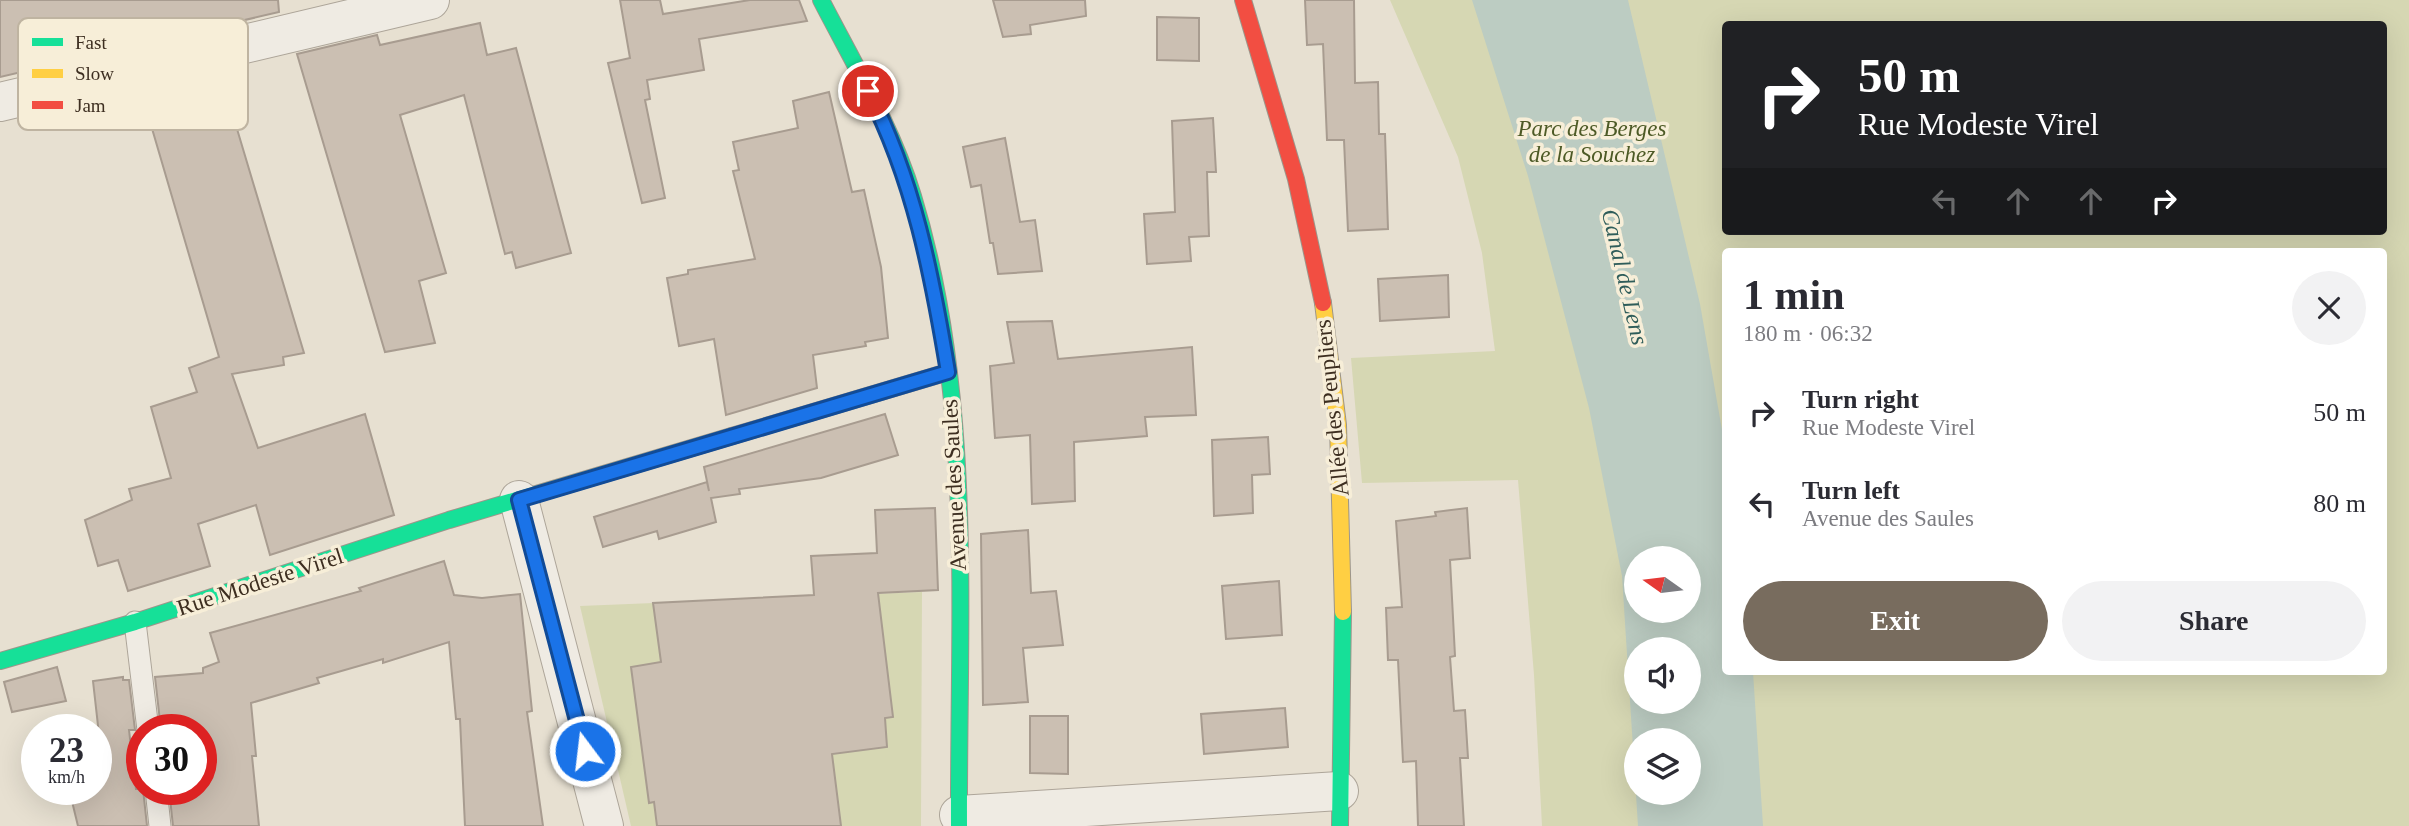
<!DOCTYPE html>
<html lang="en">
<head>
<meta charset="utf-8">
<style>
  body { margin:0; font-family:"Times New Roman",serif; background:#f2f2f3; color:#2b2b33; height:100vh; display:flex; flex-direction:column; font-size:26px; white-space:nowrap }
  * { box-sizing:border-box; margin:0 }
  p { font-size:23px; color:#7c7c81 }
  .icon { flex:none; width:38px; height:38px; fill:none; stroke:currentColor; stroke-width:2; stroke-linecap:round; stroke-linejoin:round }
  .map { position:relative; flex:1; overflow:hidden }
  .side { position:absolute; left:1722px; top:248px; width:665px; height:427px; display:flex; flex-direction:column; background:#fff; border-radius:7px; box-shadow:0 7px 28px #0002 }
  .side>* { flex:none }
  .top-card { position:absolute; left:1722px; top:21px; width:665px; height:214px; border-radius:7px; box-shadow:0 7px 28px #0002; background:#202124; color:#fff; overflow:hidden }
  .needle { width:46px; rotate:284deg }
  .controls { position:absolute; left:1624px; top:546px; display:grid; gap:14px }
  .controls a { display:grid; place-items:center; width:77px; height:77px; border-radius:50%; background:#fff; box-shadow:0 7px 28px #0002; font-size:35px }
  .speed { position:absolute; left:21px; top:714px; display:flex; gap:14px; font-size:35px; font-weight:700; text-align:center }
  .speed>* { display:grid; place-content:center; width:91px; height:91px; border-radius:50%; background:#fff; box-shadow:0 7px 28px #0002; line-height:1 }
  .speed small { font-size:18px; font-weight:400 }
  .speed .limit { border:10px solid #d22; background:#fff; color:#111 }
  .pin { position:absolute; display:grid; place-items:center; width:60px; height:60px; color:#fff; margin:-30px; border:4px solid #fff; border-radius:50%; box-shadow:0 2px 7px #0007 }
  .me { position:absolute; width:77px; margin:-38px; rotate:345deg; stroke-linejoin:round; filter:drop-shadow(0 0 5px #0008) }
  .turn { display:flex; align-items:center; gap:24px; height:147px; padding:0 21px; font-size:32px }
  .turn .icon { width:91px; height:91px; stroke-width:2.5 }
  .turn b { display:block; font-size:49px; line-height:60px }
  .lanes { display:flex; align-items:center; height:66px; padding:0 21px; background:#0003; justify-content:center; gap:35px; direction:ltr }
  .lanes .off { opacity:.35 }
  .round { display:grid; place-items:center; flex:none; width:74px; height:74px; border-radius:37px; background:#f2f2f3 }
  .head { display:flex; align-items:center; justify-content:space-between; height:119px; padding:0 21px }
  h1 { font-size:42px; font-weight:700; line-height:52px }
  .action { display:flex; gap:14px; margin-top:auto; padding:14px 21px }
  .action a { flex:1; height:80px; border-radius:42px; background:#786c5e; color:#fff; font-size:28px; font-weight:700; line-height:80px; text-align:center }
  .action a+a { background:#f2f2f3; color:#2b2b33 }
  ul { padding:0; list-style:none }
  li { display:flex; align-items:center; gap:21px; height:91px; padding:0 21px }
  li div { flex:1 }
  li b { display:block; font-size:26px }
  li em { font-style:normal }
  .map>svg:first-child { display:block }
  .green { fill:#d6d7b3; fill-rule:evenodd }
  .water { fill:#bcccc2; fill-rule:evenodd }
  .building { fill:#cbbfb2; stroke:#a89c90; stroke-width:2 }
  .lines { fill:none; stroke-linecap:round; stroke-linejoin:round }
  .lane-casing { stroke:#ada599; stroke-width:23 }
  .street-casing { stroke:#ada599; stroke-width:40 }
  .fast-casing { stroke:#9c958a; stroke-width:18 }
  .slow-casing { stroke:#9c958a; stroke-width:18 }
  .jam-casing { stroke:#9c958a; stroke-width:18 }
  .lane { stroke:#efebe3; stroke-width:21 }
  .street { stroke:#efebe3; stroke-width:38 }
  .fast { stroke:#16e098; stroke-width:16 }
  .slow { stroke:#ffcf43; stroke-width:16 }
  .jam { stroke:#f24e42; stroke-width:16 }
  .route-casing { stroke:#114b97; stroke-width:18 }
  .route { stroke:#1a73e8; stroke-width:12 }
  .labels { text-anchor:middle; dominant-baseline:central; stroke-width:7; stroke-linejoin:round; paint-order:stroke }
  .park-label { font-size:23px; font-style:italic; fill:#4d5a26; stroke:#f7eed8 }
  .street-label { font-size:23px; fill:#3d2e20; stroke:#f7eed8 }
  .water-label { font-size:24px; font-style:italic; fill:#2f5d5a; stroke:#f7eed8 }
  .key { fill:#f7eed8; stroke:#bfb4a1; stroke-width:2 }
  .key-label { font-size:19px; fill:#3d2e20 }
</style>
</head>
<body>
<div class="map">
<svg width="2409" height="826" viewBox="0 0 2409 826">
  <rect width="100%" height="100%" fill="#e7e0d1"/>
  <g class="green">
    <path d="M1390,0h1019v826h-867l-8,-151 -16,-195 -156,3 -11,-125 144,-7 -13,-98 -24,-96zM1726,24h658v207h-658zM1726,252h658v420h-658zM1636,558h53v53h-53zM1636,649h53v53h-53zM1636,740h53v53h-53z"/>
    <path d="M922,592l-1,234h-290l-51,-220z"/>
  </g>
  <path class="water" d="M1472,0h156l72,304 25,143 1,225h27l10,154h-125l-16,-250 -33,-168 -61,-232zM1636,558h53v53h-53zM1636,649h53v53h-53zM1636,740h53v53h-53z"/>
  <g class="building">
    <path d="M0,0h278l1,12 -279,65z"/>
    <path d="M620,0h40l3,14 87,-14h49l8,21 -108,18 5,31 -57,10 3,19 -5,1 20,98 -23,5 -34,-140 22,-5z"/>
    <path d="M993,0h92l1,16 -56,9 1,9 -28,3z"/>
    <path d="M1305,0h49l1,83 23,-1 1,52h6l3,95 -40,2 -4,-91h-17l-4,-96 -16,1z"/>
    <path d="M1157,17l42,1v43l-42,-1z"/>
    <path d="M480,23l7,32 29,-7 55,205 -55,15 -4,-16 -7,2 -41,-159 -64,20 46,158 -27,8 16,62 -50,9 -88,-298 80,-19 3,10z"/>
    <path d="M220,72l84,281 -21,4 1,8 -52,9 26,74 107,-34 29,101 -124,40 -14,-50 -58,19 12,42 -82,25 -10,-31 -20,6 -13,-46 47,-20 -3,-11 42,-11 -20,-71 46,-15 -8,-24 30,-11 -78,-266z"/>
    <path d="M829,92l23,100 12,-2 17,77 7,71 -23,4 1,4 -53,9 4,33 -91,27 -12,-76 -35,7 -12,-68 21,-4v-4l67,-11 -22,-88 6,-1 -6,-28 65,-14 -5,-27z"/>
    <path d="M1213,118l3,54h-9l2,64 -20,1 2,24 -44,3 -3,-50 31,-2 -3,-91z"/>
    <path d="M1005,138l15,84 15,-2 7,51 -44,3 -5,-31h-3l-9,-58 -10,2 -8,-40z"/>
    <path d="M1448,275l1,42 -69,4 -2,-42z"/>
    <path d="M1052,321l6,38 134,-12 4,68 -51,2 2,19 -73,6 1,59 -43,3 -2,-69 -35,3 -5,-72 24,-3 -7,-41z"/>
    <path d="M885,414l13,41 -77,23 -82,11 1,5 -29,4 5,24 -57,17 -2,-8 -54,16 -9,-30 113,-35 2,9 -5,-24z"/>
    <path d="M1268,437l2,37 -18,1 1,38 -39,3 -2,-76z"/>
    <path d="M935,508l3,82 -60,3 15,124 -8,1 2,29 -55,7 9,72h-184l-3,-24 -5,1 -18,-136 30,-5 -8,-59 161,-8 -3,-39 66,-3 -2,-43z"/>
    <path d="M1467,508l3,50 -20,2 5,96 -5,1 4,54 11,-1 3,48h-8l4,68h-46l-2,-65 -13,1 -5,-102h-10l-2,-52 16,-1 -6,-86 40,-5 -1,-4z"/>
    <path d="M1028,530l3,63 25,-2 7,54 -40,3 5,54 -45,3 -2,-171z"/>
    <path d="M444,561l10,34 28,3 38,-4 12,117 -5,1 16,114h-78l-5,-107h-4l-7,-77 -66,21v-4l-66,19 2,5 -68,20 5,53h-4l7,70h-86l-4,-37h32v-59h-40l-6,-53 48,-4v-5l16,-6 -9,-29 151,-42 -2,-3z"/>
    <path d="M1279,581l3,54 -56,4 -4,-53z"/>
    <path d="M57,667l9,34 -54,11 -8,-30z"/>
    <path d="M123,677v3h6l6,50h-6l7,59h7l4,37h-69l-9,-37h27v-8l8,-2 -11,-98z"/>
    <path d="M1285,708l3,39 -84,7 -3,-40z"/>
    <path d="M1030,716h38v58l-38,-1z"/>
  </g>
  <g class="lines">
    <defs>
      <g id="lane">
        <path d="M135,622l13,108"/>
        <path d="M156,789l4,37"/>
      </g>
      <g id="street">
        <path d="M0,102l430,-102"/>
        <path d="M519,500l85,326"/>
        <path d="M959,815l380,-24"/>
      </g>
      <g id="fast">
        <path d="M821,0c33,64 71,127 92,196 62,203 45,420 46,630"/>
        <path d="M0,661l135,-39 314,-102 283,-84"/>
        <path d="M1340,826l3,-214"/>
      </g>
      <path id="slow" d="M1323,303l15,122 5,187"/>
      <g id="jam">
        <path d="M1243,0l53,179 27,124"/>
        <path d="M732,436l216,-64"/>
      </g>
    </defs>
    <use href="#lane" class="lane-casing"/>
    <use href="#street" class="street-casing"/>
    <use href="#fast" class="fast-casing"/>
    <use href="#slow" class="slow-casing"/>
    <use href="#jam" class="jam-casing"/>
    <use href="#lane" class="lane"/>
    <use href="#street" class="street"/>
    <use href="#fast" class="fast"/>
    <use href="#slow" class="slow"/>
    <use href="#jam" class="jam"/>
  </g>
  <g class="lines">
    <defs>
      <path id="route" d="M585,751l-66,-251 429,-128c-16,-97 -34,-192 -80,-281"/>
    </defs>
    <use href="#route" class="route-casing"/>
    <use href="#route" class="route"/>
  </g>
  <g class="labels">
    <g class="park-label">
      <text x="1592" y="128">Parc des Berges<tspan x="1592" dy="26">de la Souchez</tspan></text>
    </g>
    <g class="street-label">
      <text transform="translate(1332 408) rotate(-96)">Allée des Peupliers</text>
      <text transform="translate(954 485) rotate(-93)">Avenue des Saules</text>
      <text transform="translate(260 582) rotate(-18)">Rue Modeste Virel</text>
    </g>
    <g class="water-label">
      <text transform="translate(1625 277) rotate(77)">Canal de Lens</text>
    </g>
  </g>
  <rect x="18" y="18" width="230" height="112" rx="10" class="key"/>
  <rect x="32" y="38" width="31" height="8" fill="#16e098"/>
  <rect x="32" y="69" width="31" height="9" fill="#ffcf43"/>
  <rect x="32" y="101" width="31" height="8" fill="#f24e42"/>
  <g class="key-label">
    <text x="75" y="49">Fast</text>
    <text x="75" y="80">Slow</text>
    <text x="75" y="112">Jam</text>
  </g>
</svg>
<div class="controls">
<a><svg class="needle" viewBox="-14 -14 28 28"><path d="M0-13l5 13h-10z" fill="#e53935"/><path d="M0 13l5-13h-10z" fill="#7c7c81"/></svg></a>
<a><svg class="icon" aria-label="sound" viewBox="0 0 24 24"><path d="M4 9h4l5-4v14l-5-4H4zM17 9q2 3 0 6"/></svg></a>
<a><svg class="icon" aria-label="layers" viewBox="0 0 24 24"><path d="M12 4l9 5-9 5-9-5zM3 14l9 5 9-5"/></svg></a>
</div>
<div class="speed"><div>23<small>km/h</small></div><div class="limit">30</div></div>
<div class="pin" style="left:868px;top:91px;background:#d93025"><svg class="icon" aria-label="arrive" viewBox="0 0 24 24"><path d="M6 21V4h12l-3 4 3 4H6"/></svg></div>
<svg class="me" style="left:585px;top:751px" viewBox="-20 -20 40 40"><circle r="17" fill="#1a73e8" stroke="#fff" stroke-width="3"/><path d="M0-11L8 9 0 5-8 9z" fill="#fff"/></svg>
<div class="top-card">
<div class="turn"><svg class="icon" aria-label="right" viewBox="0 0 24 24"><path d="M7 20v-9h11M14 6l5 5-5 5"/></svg><div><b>50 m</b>Rue Modeste Virel</div></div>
<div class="lanes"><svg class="icon off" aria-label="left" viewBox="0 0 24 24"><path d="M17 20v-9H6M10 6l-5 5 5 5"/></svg><svg class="icon off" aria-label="ahead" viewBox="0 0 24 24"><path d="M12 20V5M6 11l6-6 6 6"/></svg><svg class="icon off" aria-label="ahead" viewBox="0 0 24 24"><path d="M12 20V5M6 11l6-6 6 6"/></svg><svg class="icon" aria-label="right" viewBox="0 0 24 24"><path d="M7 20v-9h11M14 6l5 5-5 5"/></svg></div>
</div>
<section class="side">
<div class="head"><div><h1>1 min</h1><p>180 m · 06:32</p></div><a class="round"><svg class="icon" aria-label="close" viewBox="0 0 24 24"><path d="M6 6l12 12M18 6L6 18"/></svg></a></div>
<ul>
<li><svg class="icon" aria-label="right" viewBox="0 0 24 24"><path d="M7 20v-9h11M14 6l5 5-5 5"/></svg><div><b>Turn right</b><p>Rue Modeste Virel</p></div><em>50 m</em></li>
<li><svg class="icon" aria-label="left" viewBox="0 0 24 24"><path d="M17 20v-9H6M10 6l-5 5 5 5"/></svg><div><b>Turn left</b><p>Avenue des Saules</p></div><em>80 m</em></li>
</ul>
<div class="action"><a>Exit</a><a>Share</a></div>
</section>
</div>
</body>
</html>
